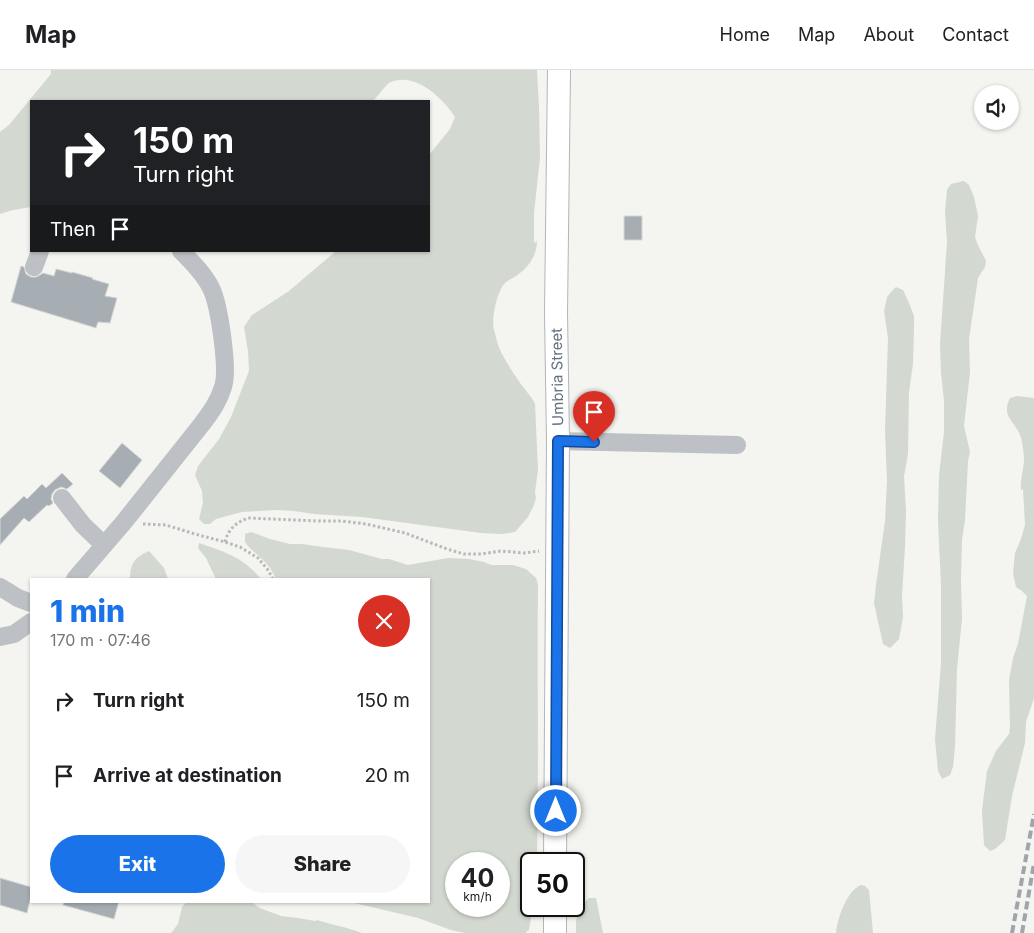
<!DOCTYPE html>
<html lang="en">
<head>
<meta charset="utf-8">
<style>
  body { margin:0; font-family:Inter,sans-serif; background:#f6f6f6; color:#202124; height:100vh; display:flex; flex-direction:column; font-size:19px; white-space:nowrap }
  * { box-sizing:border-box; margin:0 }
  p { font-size:16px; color:#757577 }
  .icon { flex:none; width:28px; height:28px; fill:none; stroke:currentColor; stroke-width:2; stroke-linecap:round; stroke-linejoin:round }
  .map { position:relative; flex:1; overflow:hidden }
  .sheet { position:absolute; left:30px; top:508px; width:400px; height:325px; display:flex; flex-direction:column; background:#fff; border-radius:0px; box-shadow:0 1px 4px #0004 }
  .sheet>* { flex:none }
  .top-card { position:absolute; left:30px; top:30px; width:400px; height:152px; border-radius:0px; box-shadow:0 1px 4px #0004; background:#202124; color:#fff; overflow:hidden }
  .tools { position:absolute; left:974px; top:15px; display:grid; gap:10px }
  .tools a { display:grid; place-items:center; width:45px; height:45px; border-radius:50%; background:#fff; box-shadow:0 1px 4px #0004; font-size:25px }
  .speed { position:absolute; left:445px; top:782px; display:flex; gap:10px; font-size:25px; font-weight:700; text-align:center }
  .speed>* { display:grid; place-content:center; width:65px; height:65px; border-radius:50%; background:#fff; box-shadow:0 1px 4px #0004; line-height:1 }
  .speed small { font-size:12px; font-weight:400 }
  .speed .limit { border:2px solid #111; border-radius:8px; background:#fff; color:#111 }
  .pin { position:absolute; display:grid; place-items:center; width:42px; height:42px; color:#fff; margin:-51px -21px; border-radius:50% 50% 50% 0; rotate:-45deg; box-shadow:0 0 5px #0007 }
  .pin .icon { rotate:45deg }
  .me { position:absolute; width:55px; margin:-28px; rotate:0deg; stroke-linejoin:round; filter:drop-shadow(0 0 4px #0008) }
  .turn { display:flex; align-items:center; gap:18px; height:105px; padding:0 20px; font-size:22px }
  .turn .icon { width:65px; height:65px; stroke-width:2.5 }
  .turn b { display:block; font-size:35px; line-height:42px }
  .then { display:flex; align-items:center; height:48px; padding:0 20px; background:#0003; gap:10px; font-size:19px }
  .round { display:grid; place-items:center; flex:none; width:52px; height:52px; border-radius:26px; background:#f6f6f6 }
  .head { display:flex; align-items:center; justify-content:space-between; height:85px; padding:0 20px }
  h1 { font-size:30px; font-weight:800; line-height:38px; color:#1a73e8 }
  .button { display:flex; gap:10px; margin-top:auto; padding:10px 20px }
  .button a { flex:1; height:58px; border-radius:30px; background:#1a73e8; color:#fff; font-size:20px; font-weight:800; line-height:58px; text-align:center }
  .button a+a { background:#f6f6f6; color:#202124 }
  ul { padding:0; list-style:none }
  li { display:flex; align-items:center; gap:15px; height:75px; padding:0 20px }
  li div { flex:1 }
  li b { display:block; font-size:19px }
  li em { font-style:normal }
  header { display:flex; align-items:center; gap:30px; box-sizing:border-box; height:70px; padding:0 25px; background:#fff; border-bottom:1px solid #e0e0e0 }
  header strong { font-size:24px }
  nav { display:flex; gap:28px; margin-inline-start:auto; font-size:18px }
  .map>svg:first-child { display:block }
  .green { fill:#d3d9d0; fill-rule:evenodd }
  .building { fill:#a7aeb3; stroke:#d5d6d3 }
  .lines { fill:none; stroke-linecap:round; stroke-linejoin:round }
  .major-casing { stroke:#b2b6ba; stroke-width:24 }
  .path { stroke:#b7b9bc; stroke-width:3; stroke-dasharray:2.5 2.5; stroke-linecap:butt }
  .minor { stroke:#bdc0c4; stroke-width:18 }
  .major { stroke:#fff; stroke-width:22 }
  .rail { stroke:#a0a5ab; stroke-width:4; stroke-dasharray:8 4; stroke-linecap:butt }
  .route-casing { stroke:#114b97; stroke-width:12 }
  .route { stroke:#1a73e8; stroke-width:9 }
  .labels { text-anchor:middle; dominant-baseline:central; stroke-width:5; stroke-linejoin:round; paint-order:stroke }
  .street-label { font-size:15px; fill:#647281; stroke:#fff }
</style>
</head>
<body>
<header>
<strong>Map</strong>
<nav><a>Home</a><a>Map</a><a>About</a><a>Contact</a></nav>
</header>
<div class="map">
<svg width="1034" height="863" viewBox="0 0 1034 863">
  <rect width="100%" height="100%" fill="#f4f4f0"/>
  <g class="green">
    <path d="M51,0h486l2,37 1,51 -6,55v30l3,-2c0,15 -9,27 -21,35 -3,2 -7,4 -10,6 -9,8 -15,37 -12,48 2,7 4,16 7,22 5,10 16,27 23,36 4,6 8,9 11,16l3,66 -3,22 1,6 -2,7 -6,12 -13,15 -13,2 -21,-1 -119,-16 -48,-3 -20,-3 -17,-1 -35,2 -26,7 -6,5h-6l-5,-5 4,-16 -1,-12 -7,-16 3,-9 21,-27 12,-22 18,-46 -1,-20 -4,-24 8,-12 37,-24 47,-40h93v-96l21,-26 5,-12c-12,-19 -41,-47 -66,-34 -6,5 -11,13 -16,18h-342v106l-18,3 -13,4v-82l9,-7 42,-51z"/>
    <path d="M964,111l5,4 5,12 4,19 -3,21 2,6 9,18 -1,6 -7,11 -9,61 1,33 -6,54 6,26 -2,9 -3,59 -3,20 -1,39 1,40 -5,50 -2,78 -2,20 -3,8 -8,4 -4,-8 -3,-32 6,-76v-77l-3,-66 1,-45 5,-43v-31l-3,-28 -1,-29 7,-102 -2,-30 2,-22 4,-6z"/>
    <path d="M896,217l7,3 6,13 5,13v13l-1,35 -4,28 -1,62 -4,22 2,35 -1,36 -3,49 1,21 -4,22 -9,9 -7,-4 -9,-41 2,-18 9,-64 2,-40 -2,-50 3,-93 -4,-27 3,-14 4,-5z"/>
    <path d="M1017,326l17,2v300l-8,24 -1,21 -13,53 -7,44 -10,9 -5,2 -6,-6 -2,-35 5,-39 9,-20 13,-17 1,-7 -1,-47 4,-22 5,-14 9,-48 -5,-5 -6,-4 -3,-13 2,-21 6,-14 4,-14 -2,-36 -2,1c-1,-10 2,-19 3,-28 0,-7 -1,-17 -3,-24 -4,-16 -21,-20 -11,-40z"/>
    <path d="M251,462l19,7 20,5h12l13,2 34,4 33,9h7l19,6 40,-7 21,1 15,3 7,3h22l13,4 10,9 2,6c-1,94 1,187 -1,280h-6v42h2l-4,24 -4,3h-60l-14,-3 -33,-12 -72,-17h83v-322h-153c-2,-4 -4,-8 -6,-11 -7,-10 -18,-16 -25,-26v-8zM456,794h43v42h-43z"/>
    <path d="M199,473c26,9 44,14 62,36h-45l-10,-21 -8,-10z"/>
    <path d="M149,481l15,17 4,11h-38c0,-16 5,-22 19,-28z"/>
    <path d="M861,815l4,1 4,4 4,43h-37c1,-14 11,-43 25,-48z"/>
    <path d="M589,828h7l7,35h-27v-12l4,-14z"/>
    <path d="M187,831h28l10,2 6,-2h19l10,7 21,8 17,2 17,3 2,-1c15,5 30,7 45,13h-191l7,-9 4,-17z"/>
  </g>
  <g class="building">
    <rect x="624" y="146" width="18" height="24"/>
    <path d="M21,196l3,1 2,7 5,3h5l4,-2 3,-2 11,3 2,-7 16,4v-1l21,6 -1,1 17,5 -4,12 12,2 -7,25 -12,-1 -2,6 -85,-26z"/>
    <path d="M122,373l20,17 -22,28 -21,-17z"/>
    <path d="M62,403l11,11 -6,5 -6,-2 -6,3 -3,4 -1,5 2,4 -4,3 -2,-1 -18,17 -5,-4 -24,27v-26l24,-23 3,3 15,-15 4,4z"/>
    <path d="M0,808l31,9v9l-4,17 -27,-8z"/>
    <path d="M64,831h55l-5,18 -51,-14z"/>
  </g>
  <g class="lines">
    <defs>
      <g id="major">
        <path d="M555,794l3,-423 -2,-128 3,-243"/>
        <path d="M555,863v-27"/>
      </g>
    </defs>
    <use href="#major" class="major-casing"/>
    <g class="path">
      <path d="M143,454l23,1 29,9 30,8 15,5 18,11 10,12 5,9"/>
      <path d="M225,472c3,-13 12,-20 23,-24l70,3h24l24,3 39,9 42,16 17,5h17l20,-3 23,2 15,-2"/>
    </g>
    <g class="minor">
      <path d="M34,197l6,-16"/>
      <path d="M558,371l179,4"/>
      <path d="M62,428l21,27 21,20"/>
      <path d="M75,509l49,-57 78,-98c9,-12 17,-23 21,-37 6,-18 -4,-83 -12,-99 -7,-14 -19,-26 -30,-37"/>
      <path d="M0,517l18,11 13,5"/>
      <path d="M0,567l14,-3 17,-12"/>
    </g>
    <use href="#major" class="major"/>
    <g class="rail">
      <path d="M1012,863l22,-119"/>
      <path d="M1022,863l12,-70"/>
    </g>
  </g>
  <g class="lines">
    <defs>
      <path id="route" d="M556,741l2,-370 36,1"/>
    </defs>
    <use href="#route" class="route-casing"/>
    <use href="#route" class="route"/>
  </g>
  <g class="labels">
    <g class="street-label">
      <text transform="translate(557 307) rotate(-91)">Umbria Street</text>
    </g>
  </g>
</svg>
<div class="tools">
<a><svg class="icon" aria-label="sound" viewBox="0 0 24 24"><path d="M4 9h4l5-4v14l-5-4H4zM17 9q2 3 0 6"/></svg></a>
</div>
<div class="speed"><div>40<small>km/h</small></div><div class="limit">50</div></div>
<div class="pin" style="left:594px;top:372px;background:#d93025"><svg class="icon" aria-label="arrive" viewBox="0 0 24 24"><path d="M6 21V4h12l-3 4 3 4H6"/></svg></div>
<svg class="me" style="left:556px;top:741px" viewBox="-20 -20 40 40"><circle r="17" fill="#1a73e8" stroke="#fff" stroke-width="3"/><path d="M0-11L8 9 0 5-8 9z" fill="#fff"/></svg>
<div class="top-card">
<div class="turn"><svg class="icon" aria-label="right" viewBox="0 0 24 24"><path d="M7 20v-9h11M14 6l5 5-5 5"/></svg><div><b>150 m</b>Turn right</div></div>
<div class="then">Then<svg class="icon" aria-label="arrive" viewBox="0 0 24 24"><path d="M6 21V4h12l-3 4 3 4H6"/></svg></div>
</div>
<section class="sheet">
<div class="head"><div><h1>1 min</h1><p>170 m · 07:46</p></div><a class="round" style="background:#d93025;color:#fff"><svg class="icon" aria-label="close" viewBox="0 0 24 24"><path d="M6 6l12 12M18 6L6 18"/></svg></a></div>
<ul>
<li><svg class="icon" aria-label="right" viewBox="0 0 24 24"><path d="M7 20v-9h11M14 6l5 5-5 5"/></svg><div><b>Turn right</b></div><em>150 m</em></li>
<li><svg class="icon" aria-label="arrive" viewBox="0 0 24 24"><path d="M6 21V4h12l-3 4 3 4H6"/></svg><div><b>Arrive at destination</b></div><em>20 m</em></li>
</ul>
<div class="button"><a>Exit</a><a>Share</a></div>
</section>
</div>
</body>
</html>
